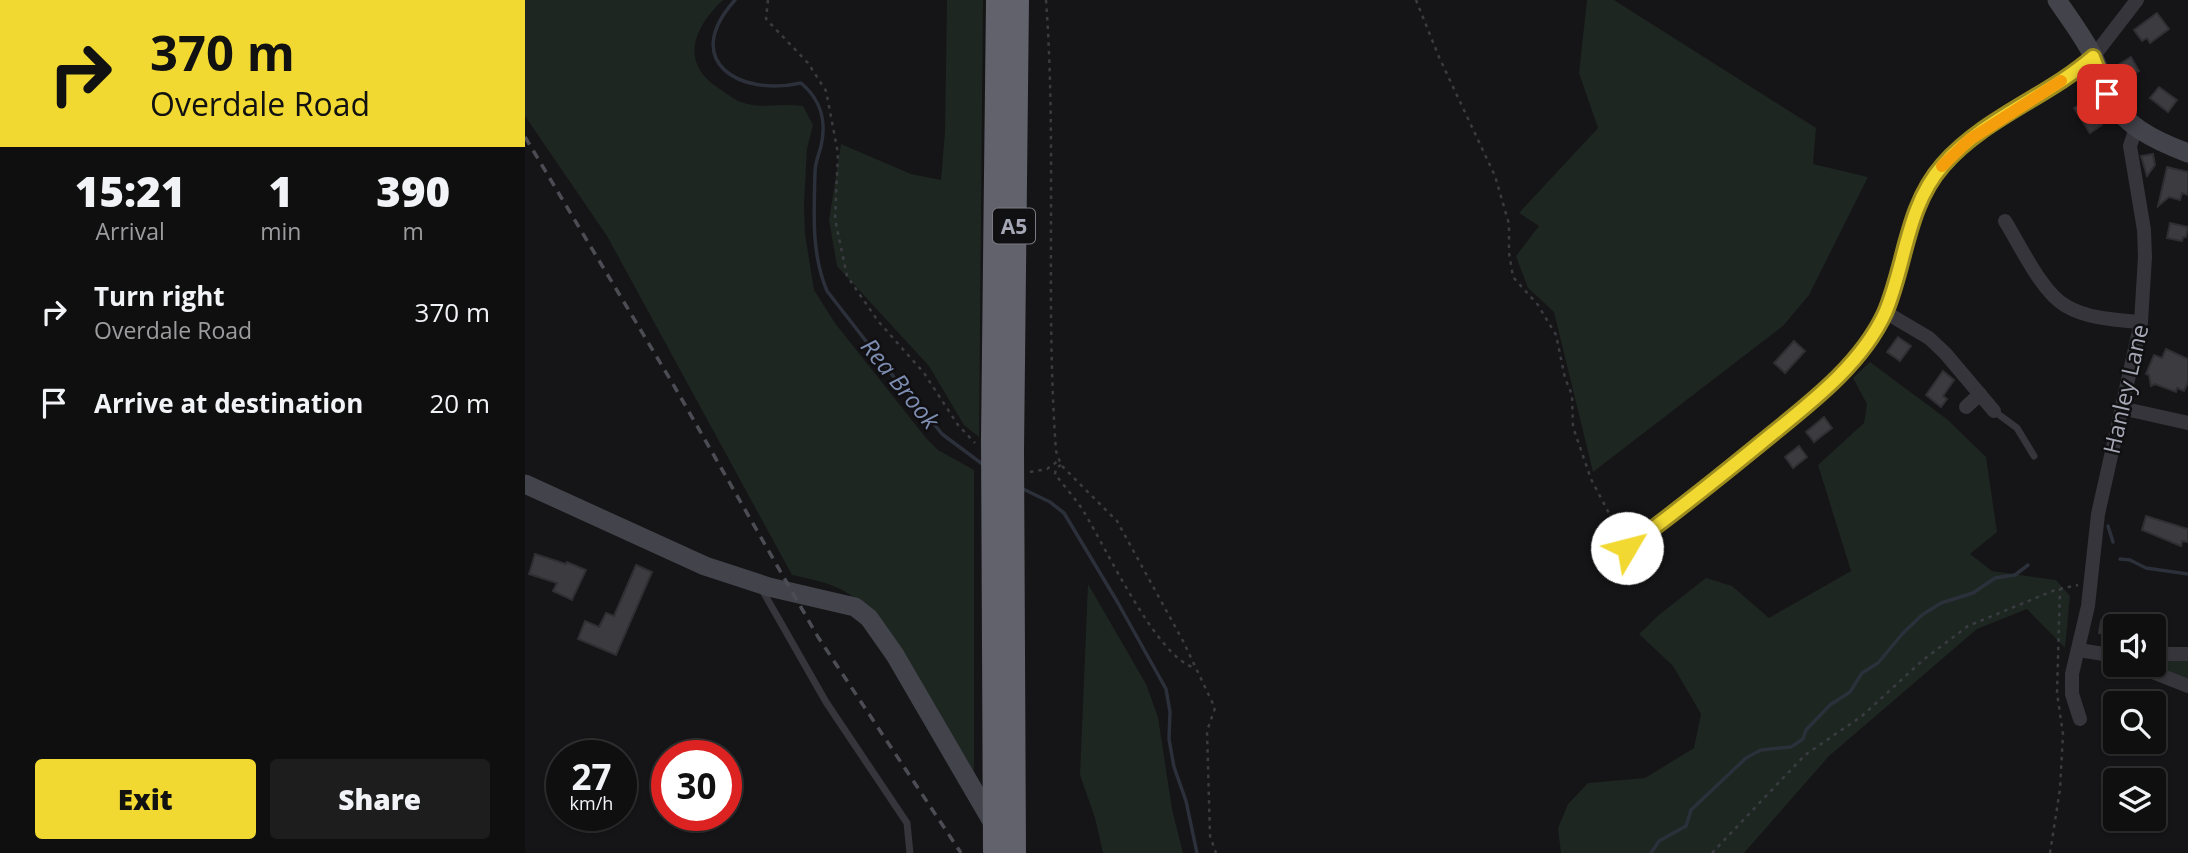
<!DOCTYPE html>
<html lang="en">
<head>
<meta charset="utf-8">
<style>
  body { margin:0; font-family:"Open Sans",sans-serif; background:#1e1d1e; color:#f1f3f6; height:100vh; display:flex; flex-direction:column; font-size:26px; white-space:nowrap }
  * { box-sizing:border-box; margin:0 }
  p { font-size:23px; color:#9c9c9f }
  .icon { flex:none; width:38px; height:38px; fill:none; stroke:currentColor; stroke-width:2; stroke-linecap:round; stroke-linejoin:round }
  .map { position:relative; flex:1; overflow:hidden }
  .sheet { display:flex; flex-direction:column; background:#100f10; width:525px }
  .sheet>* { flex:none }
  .top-card { background:#f1d931; color:#111; overflow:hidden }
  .tools { position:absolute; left:1578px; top:614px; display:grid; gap:14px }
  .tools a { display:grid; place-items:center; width:63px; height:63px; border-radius:7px; background:#100f10; box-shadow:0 2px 5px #0004,0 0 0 2px #302f30; font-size:35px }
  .speed { position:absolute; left:21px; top:740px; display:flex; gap:14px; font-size:35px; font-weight:700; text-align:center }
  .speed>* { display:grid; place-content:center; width:91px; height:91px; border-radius:50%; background:#100f10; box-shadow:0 2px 5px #0004,0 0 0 2px #302f30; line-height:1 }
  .speed small { font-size:18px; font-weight:400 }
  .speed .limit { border:10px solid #d22; background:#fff; color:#111 }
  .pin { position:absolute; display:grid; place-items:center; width:60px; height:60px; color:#fff; margin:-30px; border-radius:14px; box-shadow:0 4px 10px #0006 }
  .me { position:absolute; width:77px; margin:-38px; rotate:53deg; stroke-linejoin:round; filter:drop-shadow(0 0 5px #0008) }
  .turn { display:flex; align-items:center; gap:24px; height:147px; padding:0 35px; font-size:32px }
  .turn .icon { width:91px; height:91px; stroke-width:2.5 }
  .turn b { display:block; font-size:49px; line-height:60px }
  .eta { display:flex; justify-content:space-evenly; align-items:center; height:119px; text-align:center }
  .eta b { font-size:42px; font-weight:800; line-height:49px }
  .button { display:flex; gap:14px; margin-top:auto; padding:14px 35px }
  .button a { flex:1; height:80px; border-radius:7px; background:#f1d931; color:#111; font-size:28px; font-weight:800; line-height:80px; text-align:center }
  .button a+a { background:#1e1d1e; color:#f1f3f6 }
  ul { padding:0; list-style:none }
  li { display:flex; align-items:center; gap:21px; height:91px; padding:0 35px }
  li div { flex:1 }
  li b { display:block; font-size:26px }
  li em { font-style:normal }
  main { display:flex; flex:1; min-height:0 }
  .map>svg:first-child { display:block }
  .green { fill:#1e2621 }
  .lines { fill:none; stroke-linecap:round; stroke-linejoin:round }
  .stream { stroke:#2b303a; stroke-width:3.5 }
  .building { fill:#3c3c40; stroke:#2f2e32; stroke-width:2 }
  .path { stroke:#3b3c42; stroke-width:2.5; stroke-dasharray:3.5 5; stroke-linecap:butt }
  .lane { stroke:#36353b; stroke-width:7 }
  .street { stroke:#36353b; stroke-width:14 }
  .secondary { stroke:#43444b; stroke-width:19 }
  .highway { stroke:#61626c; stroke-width:24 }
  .rail { stroke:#4c4d54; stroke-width:3.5; stroke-dasharray:9 7; stroke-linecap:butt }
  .route-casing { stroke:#9d8d20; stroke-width:18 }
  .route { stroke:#f1d931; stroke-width:12 }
  .slow { stroke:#f59e0b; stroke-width:12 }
  .labels { text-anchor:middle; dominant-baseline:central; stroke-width:5; stroke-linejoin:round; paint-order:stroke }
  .shield { fill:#100f11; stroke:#797a84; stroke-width:2 }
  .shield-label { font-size:21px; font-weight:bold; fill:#a6a8b6 }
  .street-label { font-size:23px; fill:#a6a8b6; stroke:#100f11 }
  .water-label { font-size:24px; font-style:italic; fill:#7d8eb2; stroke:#100f11 }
</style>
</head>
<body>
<main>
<section class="sheet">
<div class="top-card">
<div class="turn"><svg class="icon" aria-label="right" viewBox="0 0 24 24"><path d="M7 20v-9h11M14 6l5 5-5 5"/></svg><div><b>370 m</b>Overdale Road</div></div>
</div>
<div class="eta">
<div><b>15:21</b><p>Arrival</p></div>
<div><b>1</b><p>min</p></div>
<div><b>390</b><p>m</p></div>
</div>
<ul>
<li><svg class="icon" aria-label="right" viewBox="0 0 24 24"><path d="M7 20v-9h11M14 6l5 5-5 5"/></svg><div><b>Turn right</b><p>Overdale Road</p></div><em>370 m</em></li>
<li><svg class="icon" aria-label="arrive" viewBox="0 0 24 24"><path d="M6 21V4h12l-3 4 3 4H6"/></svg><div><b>Arrive at destination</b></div><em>20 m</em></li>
</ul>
<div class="button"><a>Exit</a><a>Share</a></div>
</section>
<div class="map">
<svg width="1663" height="853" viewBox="0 0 1663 853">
  <rect width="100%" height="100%" fill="#151416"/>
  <g class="green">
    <path d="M0,0h198c-30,28 -44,64 -3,89 7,5 16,12 24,14 19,6 40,0 59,3l10,19 -6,24 -3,56 1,29 9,56 21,33 91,115 12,12 36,20v301l-99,-155c-30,-30 -43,-32 -83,-41l-185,-339 -82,-120z"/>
    <path d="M422,0h36l-4,437 -15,-12 -35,-59 -92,-100 -8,-46 12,-76 70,30 30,6 4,-49z"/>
    <path d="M1062,0h27l202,128 -3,36 55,13 -59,118 -26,31 -190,146 -39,-160 -26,-24 -12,-32 23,-30 -20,-13 79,-85 -19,-55z"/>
    <path d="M1345,362l78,58 38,37 11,75 -27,22 22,17 64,9 14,16 -5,52 -38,-39 -50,20 -148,127 -85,97h-183l-3,-25 10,-24 20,-21 57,-5 49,-30 7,-34 -28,-48 -34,-32 21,-20 46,-36 26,8 37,32 82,-47 -33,-106 46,-42 3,-19 -14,-26z"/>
    <path d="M563,584l58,100 12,33 14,92 11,44h-80l-8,-35 -15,-43z"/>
    <path d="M1629,659l34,1v19l-36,-14h2z"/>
  </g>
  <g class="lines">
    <g class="stream">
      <path d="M210,0c-55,61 4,97 66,83 20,17 26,37 20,63 -2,8 -6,17 -6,26 -1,41 -4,81 12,119l70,90 18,19 27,34 43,32"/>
      <path d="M496,488l29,14 14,11 54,90 48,86 4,23 -1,27 5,28 12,34 11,52"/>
      <path d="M1583,526l5,16"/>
      <path d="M1595,559l10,1 16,8 42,6"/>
      <path d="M1126,853l8,-12 27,-15 5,-16 55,-52 15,-8 30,-3 12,-8 3,-9 24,-25 20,-13 12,-19 16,-10 25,-30 19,-18 19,-12 32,-10 22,-15 20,-3 13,-10"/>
    </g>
  </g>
  <g class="building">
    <path d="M1632,13l12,16 -19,14 -3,-5 -5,3 -8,-11z"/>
    <path d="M1606,57l8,14 -13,7 -8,-13z"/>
    <path d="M1634,87l18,13 -9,12 -18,-14z"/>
    <path d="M1561,101l16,24 -12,8 -16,-25z"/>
    <path d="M1628,154l2,11 -8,11 -6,-20z"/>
    <path d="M1642,167l21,5v23l-6,-2 -2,7 -11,-3 -11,9z"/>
    <path d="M1645,223l18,4 -2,10h-3l-1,4 -15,-3z"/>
    <path d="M1373,337l13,9 -11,15 -13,-9z"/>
    <path d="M1269,341l11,10 -20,22 -11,-10z"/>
    <path d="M1641,349l22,10v23l-4,9 -7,-3 -1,4 -21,-8 -4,2 -2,-11 -3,-1 8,-19 8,3z"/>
    <path d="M1418,371l11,9 -11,16 4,3 -6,8 -15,-12z"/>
    <path d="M1299,417l8,11 -18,14 -8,-10z"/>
    <path d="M1274,446l8,11 -14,11 -8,-11z"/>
    <path d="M1621,516l42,13v13l-6,-1 -1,5 -39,-16z"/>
    <path d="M10,554l31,10 1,-2 19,8 -14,30 -19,-9 4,-8 -28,-9z"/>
    <path d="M111,565l16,7 -36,83 -38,-16 7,-18 14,6 7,-14 8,3z"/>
    <path d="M1576,621l16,3 -2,12 -16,-3z"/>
  </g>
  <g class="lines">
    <g class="path">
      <path d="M243,0l-2,19 42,44 18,28 12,62 -3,66 12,57 31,45 46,52 34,52 17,18"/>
      <path d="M521,0c11,150 -1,301 10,451l5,14 56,56 66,120 32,67 -8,23 3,105 6,17"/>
      <path d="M891,0l23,57 56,119 14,48v29l4,24 25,28 18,30 9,43 7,17 1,32 18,52 31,59"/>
      <path d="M536,465l-5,3 -1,6c9,12 21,25 29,38 22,36 73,146 111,156"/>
      <path d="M505,472l17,-3 11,-8"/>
      <path d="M1187,853l93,-98 57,-39 61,-56 45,-34 87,-36 23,-5"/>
      <path d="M1525,853l10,-64 3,-55 -6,-41 3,-104"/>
    </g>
    <g class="lane">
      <path d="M1469,411l23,17 17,28"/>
      <path d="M236,588l65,114 81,121 3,30"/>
    </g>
    <g class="street">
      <path d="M1480,221c15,24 37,72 61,85 22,13 51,14 75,16"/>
      <path d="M1360,312l44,26 16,15 49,58"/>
      <path d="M1441,407l14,-13"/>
      <path d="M1596,408l67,15"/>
      <path d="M1102,548c47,-35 93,-71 138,-108 37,-31 74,-60 103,-99 34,-47 31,-110 61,-158 34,-54 101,-79 151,-115l13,-11 44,-57"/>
      <path d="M1554,650l37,6"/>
      <path d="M1629,654h34"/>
      <path d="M1621,665l4,6 38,15"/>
      <path d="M1555,719l-8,-25v-20l16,-68 10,-92 43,-192 4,-65 -1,-27 -14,-84 6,-18"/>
    </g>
    <g class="secondary">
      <path d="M1532,0c12,18 26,36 36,56 6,11 9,24 14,36 14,33 49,49 81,61"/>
      <path d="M0,484l180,82 64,21 86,20 14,11 26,37 99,170"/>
    </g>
    <g class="highway">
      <path d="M470,853l-2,-414 5,-439"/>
      <path d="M489,853l-2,-402 5,-451"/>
    </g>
    <path class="rail" d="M0,137l148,247 145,253 143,216"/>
  </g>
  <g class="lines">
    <defs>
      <path id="route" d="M1102,548c46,-34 90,-69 134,-105 45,-37 99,-76 124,-130 21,-49 21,-106 58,-148 41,-47 104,-68 150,-108l14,37"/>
    </defs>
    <use href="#route" class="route-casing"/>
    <use href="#route" class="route"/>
    <path class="slow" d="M1417,166l27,-26 92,-59"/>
  </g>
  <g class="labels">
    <rect class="shield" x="468" y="208.5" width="42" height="35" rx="5"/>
    <g class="shield-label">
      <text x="489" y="226">A5</text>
    </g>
    <g class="street-label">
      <text transform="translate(1600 389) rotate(-77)">Hanley Lane</text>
    </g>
    <g class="water-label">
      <text transform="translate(376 383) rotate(51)">Rea Brook</text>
    </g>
  </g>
</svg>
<div class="tools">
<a><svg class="icon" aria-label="sound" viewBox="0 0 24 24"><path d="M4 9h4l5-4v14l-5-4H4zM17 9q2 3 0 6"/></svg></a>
<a><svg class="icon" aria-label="search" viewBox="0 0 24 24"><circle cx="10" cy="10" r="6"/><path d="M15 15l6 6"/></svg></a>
<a><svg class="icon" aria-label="layers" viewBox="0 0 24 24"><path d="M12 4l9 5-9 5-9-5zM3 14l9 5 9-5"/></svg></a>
</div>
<div class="speed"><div>27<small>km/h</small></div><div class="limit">30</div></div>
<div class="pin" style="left:1582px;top:94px;background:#d93025"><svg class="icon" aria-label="arrive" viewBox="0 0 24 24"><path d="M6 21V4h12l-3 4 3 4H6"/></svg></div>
<svg class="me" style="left:1102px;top:548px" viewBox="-20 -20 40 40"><circle r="19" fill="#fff"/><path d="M0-13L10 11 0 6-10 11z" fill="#f1d931"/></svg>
</div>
</main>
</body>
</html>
